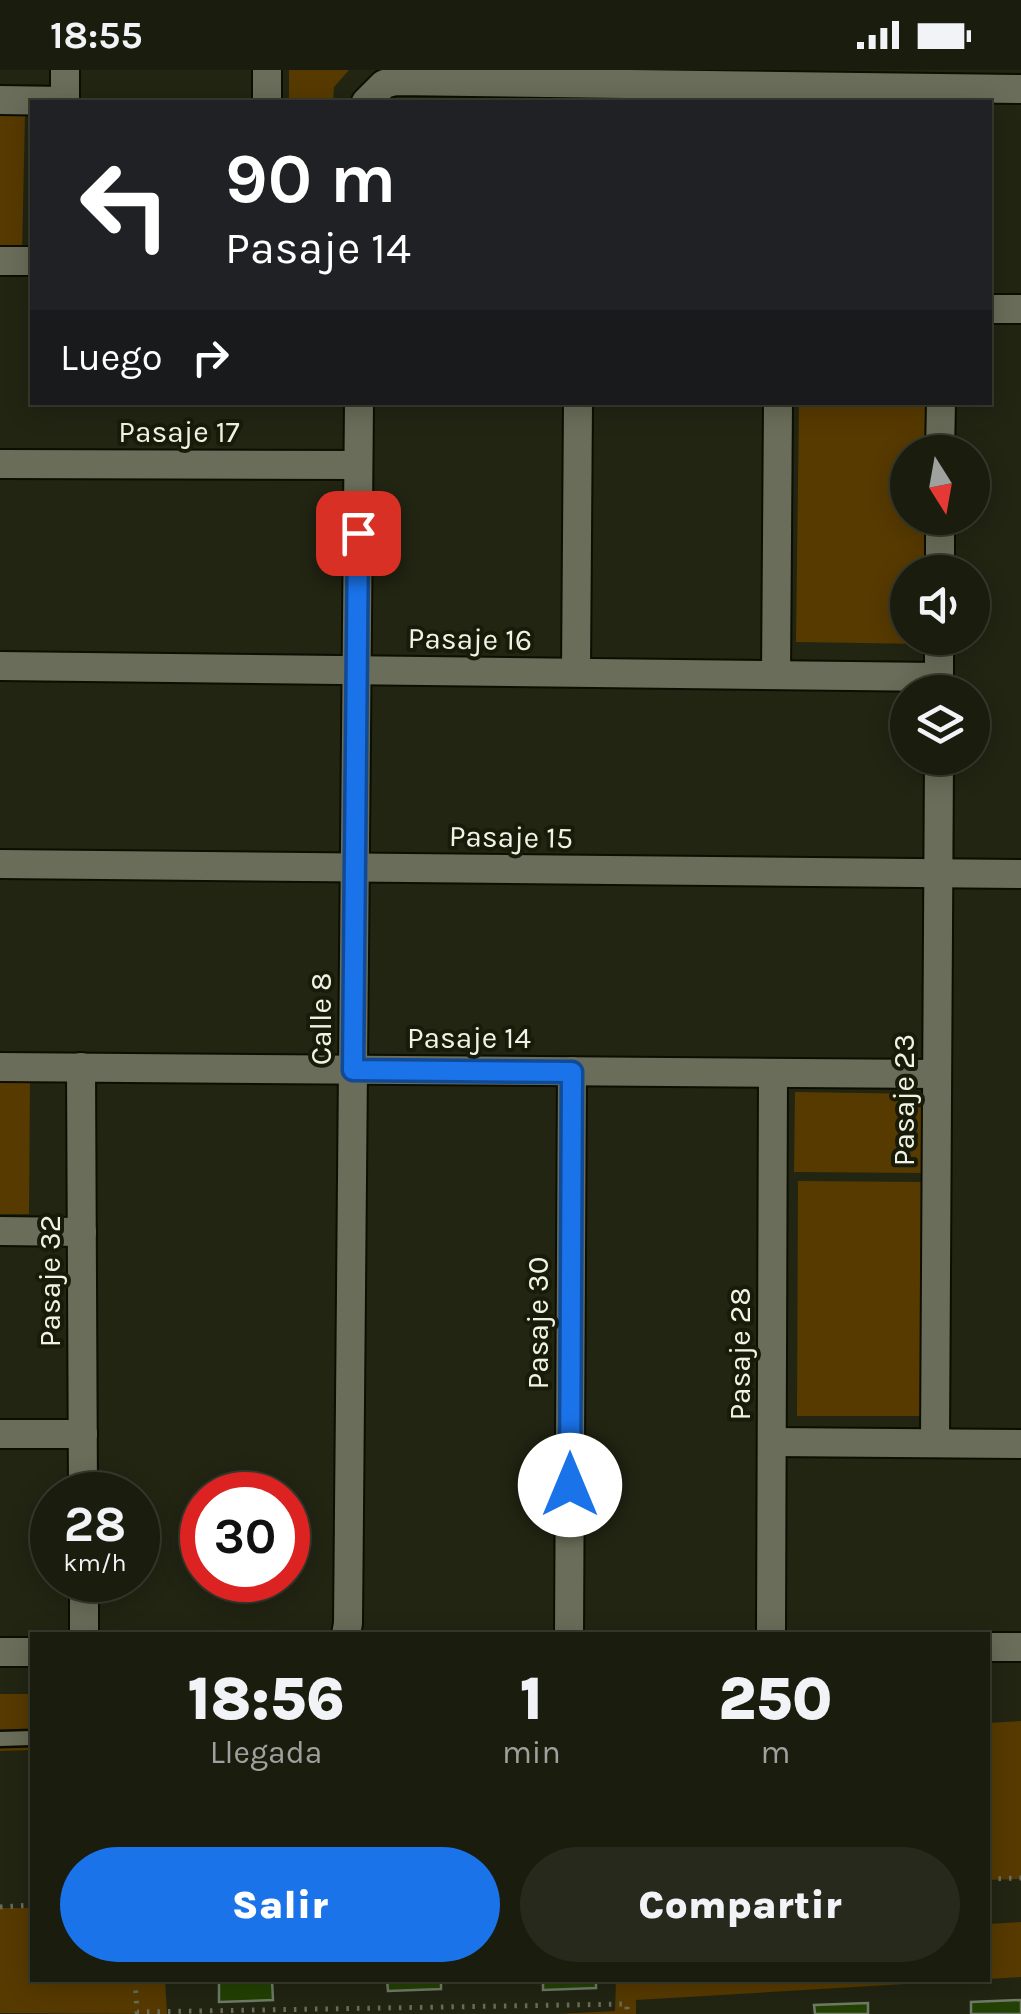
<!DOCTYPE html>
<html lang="es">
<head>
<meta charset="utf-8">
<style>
  body { margin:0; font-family:Karla,sans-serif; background:#27291c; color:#f1f3f6; height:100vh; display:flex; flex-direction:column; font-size:38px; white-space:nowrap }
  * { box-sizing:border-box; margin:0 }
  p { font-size:32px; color:#9fa19e }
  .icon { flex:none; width:55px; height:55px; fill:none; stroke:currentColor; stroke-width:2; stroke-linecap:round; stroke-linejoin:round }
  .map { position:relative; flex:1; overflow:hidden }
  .side { position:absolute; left:30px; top:1562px; width:960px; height:350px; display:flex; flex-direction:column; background:#1a1c0e; border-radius:0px; box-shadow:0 5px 25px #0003,0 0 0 2px #383a2e }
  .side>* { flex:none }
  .hud { position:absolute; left:30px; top:30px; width:962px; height:305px; border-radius:0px; box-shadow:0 5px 25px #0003,0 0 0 2px #383a2e; background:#202124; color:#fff; overflow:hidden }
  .needle { width:65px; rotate:169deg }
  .controls { position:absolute; left:890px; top:365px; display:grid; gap:20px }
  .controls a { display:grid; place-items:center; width:100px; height:100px; border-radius:50%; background:#1a1c0e; box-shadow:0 5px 25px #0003,0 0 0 2px #383a2e; font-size:50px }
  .speed { position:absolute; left:30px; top:1402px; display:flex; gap:20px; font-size:50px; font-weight:700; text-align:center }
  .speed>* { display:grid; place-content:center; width:130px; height:130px; border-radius:50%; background:#1a1c0e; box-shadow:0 5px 25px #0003,0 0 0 2px #383a2e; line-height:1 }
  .speed small { font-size:25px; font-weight:400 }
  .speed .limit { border:15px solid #d22; background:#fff; color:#111 }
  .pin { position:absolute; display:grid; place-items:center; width:85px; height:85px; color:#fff; margin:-42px; border-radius:20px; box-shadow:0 5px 15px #0006 }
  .me { position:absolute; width:110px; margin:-55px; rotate:0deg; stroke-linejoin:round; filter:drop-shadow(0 0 8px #0008) }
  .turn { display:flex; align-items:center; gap:35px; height:210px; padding:0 30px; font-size:45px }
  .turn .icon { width:130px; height:130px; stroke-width:2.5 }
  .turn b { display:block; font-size:70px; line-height:85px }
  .then { display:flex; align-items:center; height:95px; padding:0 30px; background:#0003; gap:20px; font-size:38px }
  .eta { display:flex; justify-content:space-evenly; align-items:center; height:170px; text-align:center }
  .eta b { font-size:60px; font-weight:800; line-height:70px }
  .action { display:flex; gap:20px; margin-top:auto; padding:20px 30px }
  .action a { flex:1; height:115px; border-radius:60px; background:#1a73e8; color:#fff; font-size:40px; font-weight:800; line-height:115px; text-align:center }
  .action a+a { background:#27291c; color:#f1f3f6 }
  .status { display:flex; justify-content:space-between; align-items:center; height:70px; padding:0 50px; background:#1a1c0e; direction:ltr }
  .status svg { height:28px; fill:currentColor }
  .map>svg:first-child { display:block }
  .green { fill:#573a00 }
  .building { fill:#234103; stroke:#6f7b68; stroke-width:2.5 }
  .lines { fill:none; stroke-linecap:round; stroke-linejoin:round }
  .service-casing { stroke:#0c0e01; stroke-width:19 }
  .minor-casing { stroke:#0c0e01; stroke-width:32 }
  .path { stroke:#696c5b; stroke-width:5; stroke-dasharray:2.5 8; stroke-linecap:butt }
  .service { stroke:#6a6d59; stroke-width:14 }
  .minor { stroke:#6a6d59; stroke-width:28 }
  .route-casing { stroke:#114b97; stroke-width:25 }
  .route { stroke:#1a73e8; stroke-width:18 }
  .labels { text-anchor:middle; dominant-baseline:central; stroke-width:8; stroke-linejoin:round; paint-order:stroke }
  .street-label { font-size:30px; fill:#f0f2e6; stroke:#191b09 }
</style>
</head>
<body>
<div class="status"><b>18:55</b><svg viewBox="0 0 49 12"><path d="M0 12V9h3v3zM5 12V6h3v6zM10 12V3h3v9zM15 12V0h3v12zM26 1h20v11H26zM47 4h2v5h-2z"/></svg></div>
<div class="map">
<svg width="1021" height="1944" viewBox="0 0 1021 1944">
  <rect width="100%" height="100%" fill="#222512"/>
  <g class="green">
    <path d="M289,0h60l-15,17 -1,15h-44z"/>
    <path d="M0,44h25l-3,141h-22z"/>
    <path d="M799,333h128l-1,49h-18v66h18l-1,54h-17v66h16v6l-128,-2z"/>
    <path d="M0,1008h30l-1,136h-29z"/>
    <path d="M795,1022l129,2 -2,79 -128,-1z"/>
    <path d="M798,1111l127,1 -1,234h-127z"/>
    <path d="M0,1624h32v56l-32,1z"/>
    <path d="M1021,1651v158l-33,1v-157z"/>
    <path d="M32,1838v72h133l2,34 -167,-1v-105z"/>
    <path d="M1021,1852v55l-33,2v-55z"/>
    <path d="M616,1910h356l-336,20v14h-79l58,-3z"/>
  </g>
  <g class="building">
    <path d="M219,1910h53l1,20 -54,2z"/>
    <path d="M387,1910h54v9l-53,2z"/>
    <path d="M543,1910h53v8l-53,2z"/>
    <path d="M1021,1930v14h-50v-12z"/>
    <path d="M868,1933v11h-53l-1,-9z"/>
  </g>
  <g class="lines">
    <defs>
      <path id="service" d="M0,1669l32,-1"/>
      <g id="minor">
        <path d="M0,30l65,1"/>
        <path d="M65,32v-32"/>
        <path d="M267,32v-32"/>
        <path d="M366,32l18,-18 12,-3 625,8"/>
        <path d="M0,191h32"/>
        <path d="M990,239h31"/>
        <path d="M940,382l1,-50"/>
        <path d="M0,394l358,1"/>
        <path d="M940,502v-54"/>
        <path d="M0,596l939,11"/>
        <path d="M576,602l2,-270"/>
        <path d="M776,605l2,-273"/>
        <path d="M939,622v-54"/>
        <path d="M0,794l1021,10"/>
        <path d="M0,997l937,7"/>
        <path d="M81,997l2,428"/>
        <path d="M0,1161l82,1"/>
        <path d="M0,1364h83"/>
        <path d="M772,1372l249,2"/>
        <path d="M935,1373l4,-685"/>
        <path d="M84,1510v55"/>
        <path d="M346,1565l2,-12 11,-1221"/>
        <path d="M569,1565l3,-564"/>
        <path d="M771,1565l2,-562"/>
        <path d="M988,1577h33"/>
        <path d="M0,1582h32"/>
      </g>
    </defs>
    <use href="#service" class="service-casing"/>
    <use href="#minor" class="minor-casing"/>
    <g class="path">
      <path d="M988,1809l33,-1"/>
      <path d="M0,1837l32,-2"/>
      <path d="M135,1910l2,32 490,-8v10"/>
    </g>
    <use href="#service" class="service"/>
    <use href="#minor" class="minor"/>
  </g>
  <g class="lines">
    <defs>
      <path id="route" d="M358,463l-5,537 219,2 -2,413"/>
    </defs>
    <use href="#route" class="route-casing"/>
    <use href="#route" class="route"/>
  </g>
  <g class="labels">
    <g class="street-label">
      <text x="179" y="362">Pasaje 17</text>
      <text transform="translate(470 569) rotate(1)">Pasaje 16</text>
      <text transform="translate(511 767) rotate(1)">Pasaje 15</text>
      <text transform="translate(321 949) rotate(-90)">Calle 8</text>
      <text x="469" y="968">Pasaje 14</text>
      <text transform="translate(904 1030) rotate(-90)">Pasaje 23</text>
      <text transform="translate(50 1211) rotate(-90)">Pasaje 32</text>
      <text transform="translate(538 1253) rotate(-90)">Pasaje 30</text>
      <text transform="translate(740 1284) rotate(-90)">Pasaje 28</text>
    </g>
  </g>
</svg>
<div class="controls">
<a><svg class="needle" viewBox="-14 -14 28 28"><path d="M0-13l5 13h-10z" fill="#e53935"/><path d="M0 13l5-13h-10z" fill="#9fa19e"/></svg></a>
<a><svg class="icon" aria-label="sound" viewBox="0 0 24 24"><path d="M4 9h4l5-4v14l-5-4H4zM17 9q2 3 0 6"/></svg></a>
<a><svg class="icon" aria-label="layers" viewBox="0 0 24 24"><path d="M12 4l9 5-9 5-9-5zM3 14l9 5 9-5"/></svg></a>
</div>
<div class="speed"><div>28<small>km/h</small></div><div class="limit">30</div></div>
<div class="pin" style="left:358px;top:463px;background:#d93025"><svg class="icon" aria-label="arrive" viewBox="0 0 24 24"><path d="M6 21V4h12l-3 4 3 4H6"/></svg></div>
<svg class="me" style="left:570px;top:1415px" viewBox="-20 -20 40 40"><circle r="19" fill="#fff"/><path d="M0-13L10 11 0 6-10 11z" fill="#1a73e8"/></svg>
<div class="hud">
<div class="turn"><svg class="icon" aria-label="left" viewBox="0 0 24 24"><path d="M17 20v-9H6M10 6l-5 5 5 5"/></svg><div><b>90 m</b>Pasaje 14</div></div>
<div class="then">Luego<svg class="icon" aria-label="right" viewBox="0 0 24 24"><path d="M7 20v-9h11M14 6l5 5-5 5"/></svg></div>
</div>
<section class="side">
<div class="eta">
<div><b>18:56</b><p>Llegada</p></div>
<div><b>1</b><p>min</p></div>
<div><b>250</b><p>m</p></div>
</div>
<div class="action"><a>Salir</a><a>Compartir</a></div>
</section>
</div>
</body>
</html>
